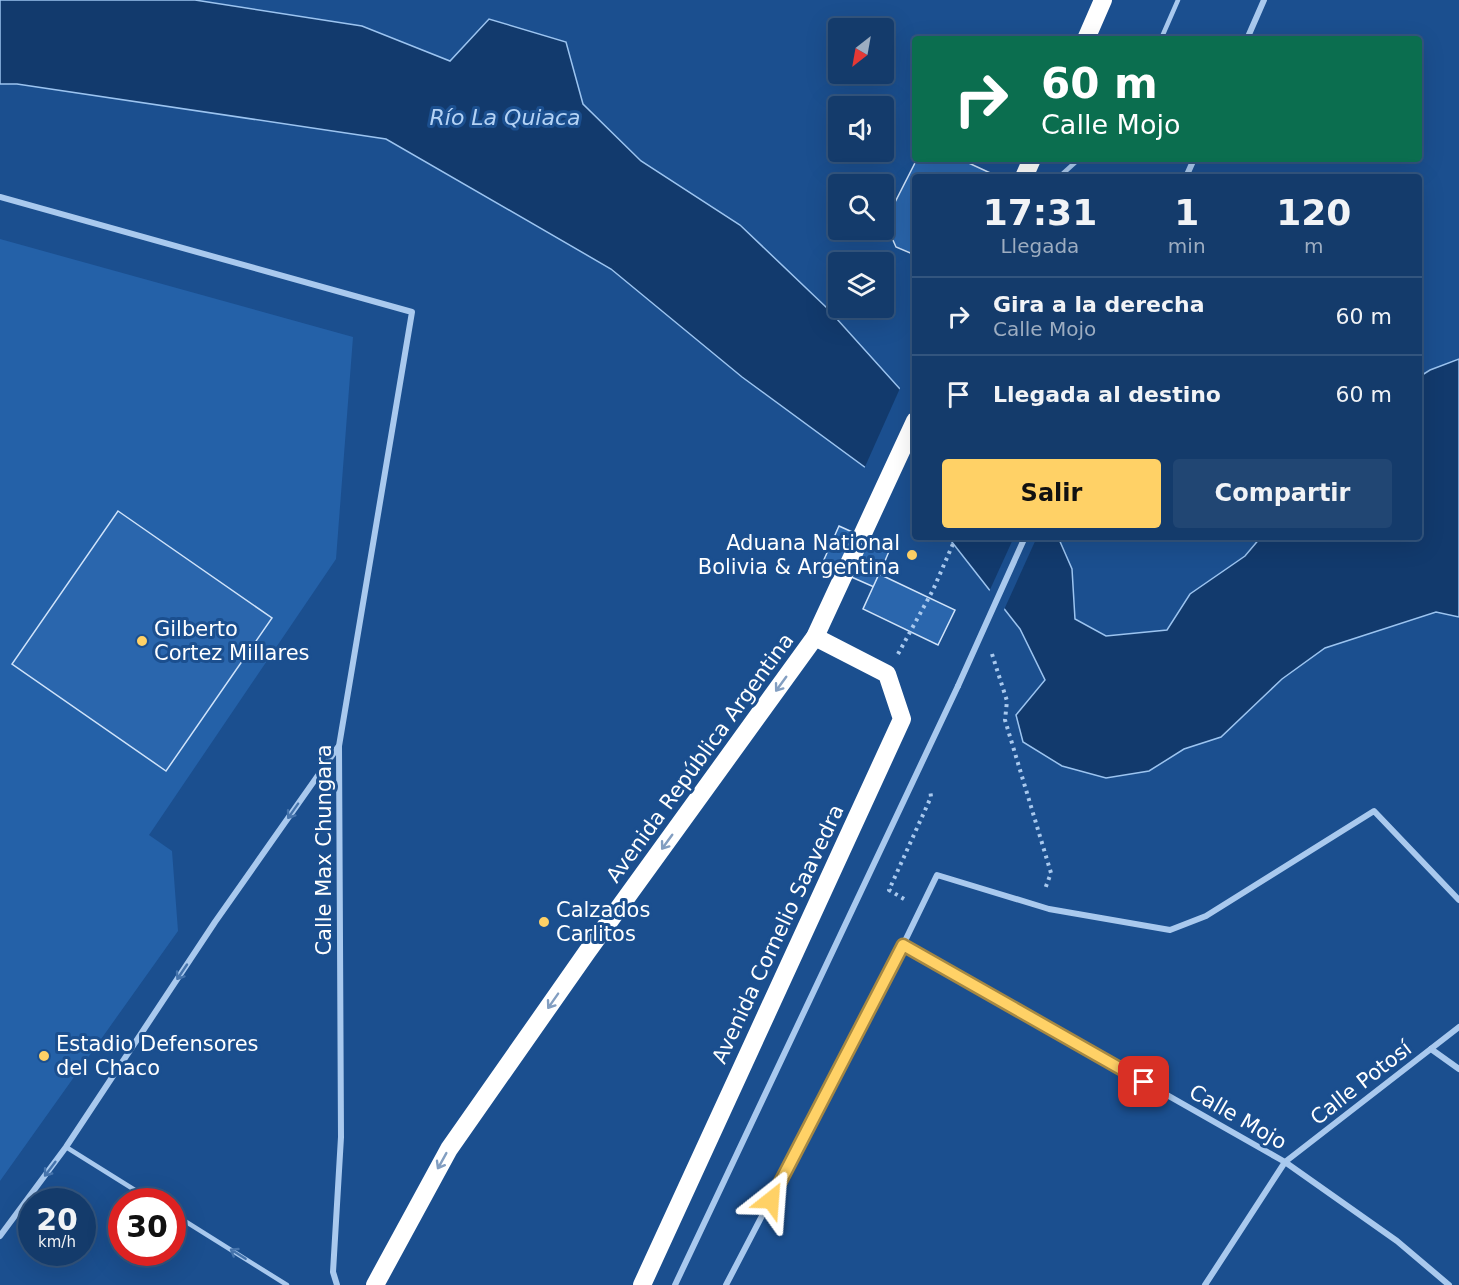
<!DOCTYPE html>
<html lang="es">
<head>
<meta charset="utf-8">
<style>
  body { margin:0; font-family:"DejaVu Sans",sans-serif; background:#214673; color:#f1f3f6; height:100vh; display:flex; flex-direction:column; font-size:22px; white-space:nowrap }
  * { box-sizing:border-box; margin:0 }
  p { font-size:20px; color:#9dadc1 }
  .icon { flex:none; width:33px; height:33px; fill:none; stroke:currentColor; stroke-width:2; stroke-linecap:round; stroke-linejoin:round }
  .map { position:relative; flex:1; overflow:hidden }
  .details { position:absolute; left:912px; top:174px; width:510px; height:366px; display:flex; flex-direction:column; background:#143b6b; border-radius:6px; box-shadow:0 6px 24px #0002,0 0 0 2px #33557e }
  .details>* { flex:none }
  .banner { position:absolute; left:912px; top:36px; width:510px; height:126px; border-radius:6px; box-shadow:0 6px 24px #0002,0 0 0 2px #33557e; background:#0b6e4f; color:#fff; overflow:hidden }
  .needle { width:39px; rotate:211deg }
  .fabs { position:absolute; left:828px; top:18px; display:grid; gap:12px }
  .fabs a { display:grid; place-items:center; width:66px; height:66px; border-radius:6px; background:#143b6b; box-shadow:0 6px 24px #0002,0 0 0 2px #33557e; font-size:30px }
  .speed { position:absolute; left:18px; top:1188px; display:flex; gap:12px; font-size:30px; font-weight:700; text-align:center }
  .speed>* { display:grid; place-content:center; width:78px; height:78px; border-radius:50%; background:#143b6b; box-shadow:0 6px 24px #0002,0 0 0 2px #33557e; line-height:1 }
  .speed small { font-size:15px; font-weight:400 }
  .speed .limit { border:9px solid #d22; background:#fff; color:#111 }
  .pin { position:absolute; display:grid; place-items:center; width:51px; height:51px; color:#fff; margin:-26px; border-radius:12px; box-shadow:0 3px 9px #0006 }
  .me { position:absolute; width:66px; margin:-33px; rotate:28deg; stroke-linejoin:round; filter:drop-shadow(0 0 4px #0008) }
  .turn { display:flex; align-items:center; gap:21px; height:126px; padding:0 30px; font-size:27px }
  .turn .icon { width:78px; height:78px; stroke-width:2.5 }
  .turn b { display:block; font-size:42px; line-height:51px }
  .eta { display:flex; justify-content:space-evenly; align-items:center; height:102px; text-align:center }
  .eta b { font-size:36px; font-weight:700; line-height:42px }
  .cta { display:flex; gap:12px; margin-top:auto; padding:12px 30px }
  .cta a { flex:1; height:69px; border-radius:6px; background:#ffd166; color:#111; font-size:24px; font-weight:700; line-height:69px; text-align:center }
  .cta a+a { background:#214673; color:#f1f3f6 }
  ul { padding:0; list-style:none }
  li { display:flex; align-items:center; gap:18px; height:78px; padding:0 30px; border-top:2px solid #33557e }
  li div { flex:1 }
  li b { display:block; font-size:22px }
  li em { font-style:normal }
  .map>svg:first-child { display:block }
  .green { fill:#2461a8 }
  .water { fill:#123a6d; stroke:#9cc4f0; stroke-width:1.5 }
  .pier { fill:#1b4f8f }
  .building { fill:#2a66ad; stroke:#cfe3fa; stroke-width:1.5 }
  .lines { fill:none; stroke-linecap:round; stroke-linejoin:round }
  .path { stroke:#a9c9ee; stroke-width:4; stroke-dasharray:3 4.5; stroke-linecap:butt }
  .lane { stroke:#a9c9ee; stroke-width:4.5 }
  .street { stroke:#a9c9ee; stroke-width:6 }
  .highway { stroke:#fff; stroke-width:18 }
  .street-bridge { stroke:#a9c9ee; stroke-width:6 }
  .oneway { stroke:#829ec1 }
  .oneway2 { stroke:#4674ac }
  .route-casing { stroke:#a68842; stroke-width:15 }
  .route { stroke:#ffd166; stroke-width:10 }
  .poi-dot { fill:#ffd166; stroke:#1b4f8f; stroke-width:2 }
  .labels { text-anchor:middle; dominant-baseline:central; stroke-width:6; stroke-linejoin:round; paint-order:stroke }
  .poi-label { font-size:21px; fill:#fff; stroke:#1b4f8f; text-anchor:start }
  .street-label { font-size:21px; fill:#fff; stroke:#1b4f8f }
  .water-label { font-size:22px; font-style:italic; fill:#b5d3f5; stroke:#1b4f8f }
</style>
</head>
<body>
<div class="map">
<svg width="1459" height="1285" viewBox="0 0 1459 1285">
  <rect width="100%" height="100%" fill="#1b4f8f"/>
  <path class="green" d="M0,239l353,98 -17,222 -187,276 23,16 6,80 -178,250z"/>
  <g class="water">
    <path d="M0,0h195l167,26 88,35 39,-42 77,23 17,62 58,57 99,64 87,83 73,81 15,11v104l-173,-127 -131,-108 -225,-130 -369,-55h-17z"/>
    <path d="M1459,359v258l-23,-5 -111,36 -43,31 -61,58 -37,12 -35,22 -43,7 -44,-12 -39,-24 -7,-27 29,-35 -25,-51 -72,-92h110l14,32 3,50 31,17 61,-6 23,-36 55,-38 16,-19h158v-160l11,-7z"/>
  </g>
  <g class="pier">
    <path d="M901,386l14,10v96l-5,12 -46,-35z"/>
    <path d="M1014,537h23l-34,75 -15,-18z"/>
  </g>
  <g class="building">
    <path d="M917,159h43l39,18h-84v78l-19,-8 -11,-25z"/>
    <path d="M118,511l154,107 -106,153 -154,-107z"/>
    <path d="M839,526l51,23 -16,38 -52,-23z"/>
    <path d="M879,574l76,36 -17,35 -75,-36z"/>
  </g>
  <g class="lines">
    <g class="path">
      <path d="M898,654l35,-64 23,-53"/>
      <path d="M992,654l15,47 -2,19 46,153 -6,16"/>
      <path d="M904,899l-15,-9 42,-93 -1,-8"/>
    </g>
    <g class="lane">
      <path d="M1161,39l17,-39"/>
      <path d="M1059,177l20,-18"/>
      <path d="M66,1147l88,55"/>
      <path d="M172,1213l115,72"/>
    </g>
    <g class="street">
      <path d="M1247,39l17,-39"/>
      <path d="M1186,177l8,-18"/>
      <path d="M0,197l412,115 -73,434 2,391 -8,135 4,13"/>
      <path d="M903,945l382,217 112,79 52,44"/>
      <path d="M1431,1049l28,20"/>
      <path d="M0,1236l66,-89 149,-225 123,-175"/>
      <path d="M675,1285l283,-599"/>
      <path d="M726,1285l177,-340 34,-70 112,34 121,21 36,-14 168,-105 85,89"/>
      <path d="M1205,1285l80,-123 174,-135"/>
    </g>
    <g class="highway">
      <path d="M1086,39l17,-39"/>
      <path d="M1024,177l8,-18"/>
      <path d="M375,1285l74,-136 138,-197 228,-315 100,-216"/>
      <path d="M642,1285l260,-566 -15,-45 -72,-37"/>
    </g>
    <path class="street-bridge" d="M958,686l67,-149"/>
  </g>
  <defs><path id="oneway-shaft" d="M-6 0H5M1.5-3L5.5 0L1.5 3" fill="none" stroke-width="1.6" stroke-linecap="round" stroke-linejoin="round" transform="scale(1.5)"/></defs>
  <g class="oneway">
    <use href="#oneway-shaft" transform="translate(781 684) rotate(126)"/>
    <use href="#oneway-shaft" transform="translate(667 842) rotate(126)"/>
    <use href="#oneway-shaft" transform="translate(553 1001) rotate(125)"/>
    <use href="#oneway-shaft" transform="translate(442 1161) rotate(119)"/>
  </g>
  <g class="oneway2">
    <use href="#oneway-shaft" transform="translate(293 811) rotate(125)"/>
    <use href="#oneway-shaft" transform="translate(182 972) rotate(124)"/>
    <use href="#oneway-shaft" transform="translate(50 1169) rotate(127)"/>
    <use href="#oneway-shaft" transform="translate(238 1254) rotate(-148)"/>
  </g>
  <g class="lines">
    <defs>
      <path id="route" d="M771,1200l132,-255 241,137"/>
    </defs>
    <use href="#route" class="route-casing"/>
    <use href="#route" class="route"/>
  </g>
  <g class="poi-dot">
    <circle cx="912" cy="555" r="6"/>
    <circle cx="142" cy="641" r="6"/>
    <circle cx="544" cy="922" r="6"/>
    <circle cx="44" cy="1056" r="6"/>
  </g>
  <g class="labels">
    <g class="poi-label">
      <text x="900" y="543" text-anchor="end">Aduana National<tspan x="900" dy="24">Bolivia &amp; Argentina</tspan></text>
      <text x="154" y="629">Gilberto<tspan x="154" dy="24">Cortez Millares</tspan></text>
      <text x="556" y="910">Calzados<tspan x="556" dy="24">Carlitos</tspan></text>
      <text x="56" y="1044">Estadio Defensores<tspan x="56" dy="24">del Chaco</tspan></text>
    </g>
    <g class="street-label">
      <text transform="translate(700 758) rotate(-54)">Avenida República Argentina</text>
      <text transform="translate(324 850) rotate(-90)">Calle Max Chungara</text>
      <text transform="translate(778 934) rotate(-65)">Avenida Cornelio Saavedra</text>
      <text transform="translate(1361 1083) rotate(-38)">Calle Potosí</text>
      <text transform="translate(1238 1117) rotate(30)">Calle Mojo</text>
    </g>
    <g class="water-label">
      <text x="505" y="117">Río La Quiaca</text>
    </g>
  </g>
</svg>
<div class="fabs">
<a><svg class="needle" viewBox="-14 -14 28 28"><path d="M0-13l5 13h-10z" fill="#e53935"/><path d="M0 13l5-13h-10z" fill="#9dadc1"/></svg></a>
<a><svg class="icon" aria-label="sound" viewBox="0 0 24 24"><path d="M4 9h4l5-4v14l-5-4H4zM17 9q2 3 0 6"/></svg></a>
<a><svg class="icon" aria-label="search" viewBox="0 0 24 24"><circle cx="10" cy="10" r="6"/><path d="M15 15l6 6"/></svg></a>
<a><svg class="icon" aria-label="layers" viewBox="0 0 24 24"><path d="M12 4l9 5-9 5-9-5zM3 14l9 5 9-5"/></svg></a>
</div>
<div class="speed"><div>20<small>km/h</small></div><div class="limit">30</div></div>
<div class="pin" style="left:1144px;top:1082px;background:#d93025"><svg class="icon" aria-label="arrive" viewBox="0 0 24 24"><path d="M6 21V4h12l-3 4 3 4H6"/></svg></div>
<svg class="me" style="left:771px;top:1200px" viewBox="-20 -20 40 40"><path d="M0-17L14 15 0 8-14 15z" fill="#ffd166" stroke="#fff" stroke-width="4"/></svg>
<div class="banner">
<div class="turn"><svg class="icon" aria-label="right" viewBox="0 0 24 24"><path d="M7 20v-9h11M14 6l5 5-5 5"/></svg><div><b>60 m</b>Calle Mojo</div></div>
</div>
<section class="details">
<div class="eta">
<div><b>17:31</b><p>Llegada</p></div>
<div><b>1</b><p>min</p></div>
<div><b>120</b><p>m</p></div>
</div>
<ul>
<li><svg class="icon" aria-label="right" viewBox="0 0 24 24"><path d="M7 20v-9h11M14 6l5 5-5 5"/></svg><div><b>Gira a la derecha</b><p>Calle Mojo</p></div><em>60 m</em></li>
<li><svg class="icon" aria-label="arrive" viewBox="0 0 24 24"><path d="M6 21V4h12l-3 4 3 4H6"/></svg><div><b>Llegada al destino</b></div><em>60 m</em></li>
</ul>
<div class="cta"><a>Salir</a><a>Compartir</a></div>
</section>
</div>
</body>
</html>
